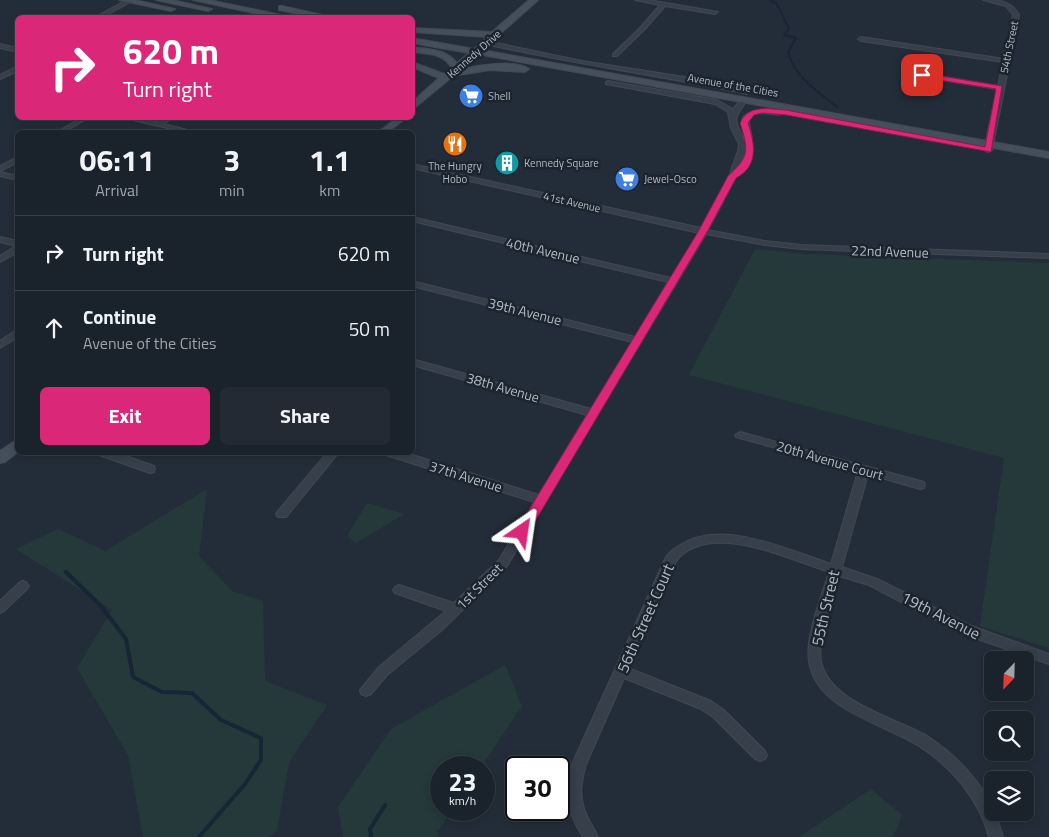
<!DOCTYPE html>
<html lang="en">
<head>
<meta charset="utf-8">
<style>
  body { margin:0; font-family:"Titillium Web",sans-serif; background:#232a33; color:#f1f3f6; height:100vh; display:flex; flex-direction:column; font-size:19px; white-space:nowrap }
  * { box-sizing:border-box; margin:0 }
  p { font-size:16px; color:#9fa4a9 }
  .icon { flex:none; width:28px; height:28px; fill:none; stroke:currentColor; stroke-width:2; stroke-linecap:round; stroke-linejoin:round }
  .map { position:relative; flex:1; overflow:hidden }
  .drawer { position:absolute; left:15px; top:130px; width:400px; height:325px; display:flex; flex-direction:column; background:#1a222b; border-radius:8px; box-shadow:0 2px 8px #0003,0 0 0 1px #383f47 }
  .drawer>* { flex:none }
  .banner { position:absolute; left:15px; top:15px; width:400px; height:105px; border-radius:8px; box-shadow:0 2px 8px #0003,0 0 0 1px #383f47; background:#db2777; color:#fff; overflow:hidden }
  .needle { width:32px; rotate:203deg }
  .fabs { position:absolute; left:984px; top:651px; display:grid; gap:10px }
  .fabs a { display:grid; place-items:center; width:50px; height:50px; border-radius:8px; background:#1a222b; box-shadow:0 2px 8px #0003,0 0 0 1px #383f47; font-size:25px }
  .speed { position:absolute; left:430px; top:756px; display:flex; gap:10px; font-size:25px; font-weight:700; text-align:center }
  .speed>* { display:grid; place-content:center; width:65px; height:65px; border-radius:50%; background:#1a222b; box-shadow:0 2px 8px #0003,0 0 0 1px #383f47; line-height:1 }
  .speed small { font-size:12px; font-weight:400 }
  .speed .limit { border:2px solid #111; border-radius:8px; background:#fff; color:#111 }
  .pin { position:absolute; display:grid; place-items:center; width:42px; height:42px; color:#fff; margin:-21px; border-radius:10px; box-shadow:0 2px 8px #0006 }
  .me { position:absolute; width:55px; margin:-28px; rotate:32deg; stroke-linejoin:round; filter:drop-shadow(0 0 4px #0008) }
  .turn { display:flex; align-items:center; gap:18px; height:105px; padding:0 25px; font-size:22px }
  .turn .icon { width:65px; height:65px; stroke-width:2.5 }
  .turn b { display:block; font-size:35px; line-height:42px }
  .eta { display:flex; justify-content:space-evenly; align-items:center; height:85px; text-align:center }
  .eta b { font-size:30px; font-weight:700; line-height:35px }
  .cta { display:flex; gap:10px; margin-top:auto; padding:10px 25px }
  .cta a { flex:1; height:58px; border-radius:8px; background:#db2777; color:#fff; font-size:20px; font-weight:700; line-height:58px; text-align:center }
  .cta a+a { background:#232a33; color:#f1f3f6 }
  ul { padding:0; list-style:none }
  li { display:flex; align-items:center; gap:15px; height:75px; padding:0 25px; border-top:1px solid #383f47 }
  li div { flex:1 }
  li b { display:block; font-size:19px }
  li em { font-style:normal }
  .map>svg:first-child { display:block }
  .green { fill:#25393a }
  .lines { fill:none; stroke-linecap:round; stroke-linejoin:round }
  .stream-far1 { stroke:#172536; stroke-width:2 }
  .stream { stroke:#172536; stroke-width:4 }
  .street-casing { stroke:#404853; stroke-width:2 }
  .secondary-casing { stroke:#404853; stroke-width:2 }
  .street { fill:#363f4a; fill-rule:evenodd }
  .secondary { fill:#454f5c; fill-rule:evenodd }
  .route { fill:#db2777; stroke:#8e194d }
  .labels { text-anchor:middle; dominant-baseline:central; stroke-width:5; stroke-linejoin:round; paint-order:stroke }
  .far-street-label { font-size:11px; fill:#b1bac6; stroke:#1c242e }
  .far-poi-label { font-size:11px; fill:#b1bac6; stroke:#1c242e; text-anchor:start }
  .street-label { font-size:14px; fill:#b1bac6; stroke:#1c242e }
  .near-street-label { font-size:16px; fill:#b1bac6; stroke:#1c242e }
</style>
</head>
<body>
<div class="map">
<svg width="1049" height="837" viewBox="0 0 1049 837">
  <rect width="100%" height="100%" fill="#232d39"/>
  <g class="green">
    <path d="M755,249l50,5 244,9v385l-69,-22 24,-168 -315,-83z"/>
    <path d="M207,489l-8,67 33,35 31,10 2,80 62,24 -38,57 -12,68 -8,7h-126l-15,-82 -51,-87 35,-58 -96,-61 42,-20 47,22z"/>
    <path d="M367,503l37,11 -48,29 -9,-7z"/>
    <path d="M505,665l17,41 -41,61 -40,1v42h11l-15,22 2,5h-96l-5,-30 53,-78z"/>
    <path d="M871,789l31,26 -9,22h-94z"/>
  </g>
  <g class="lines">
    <path class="stream-far1" d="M770,0l7,4 12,25 -5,6 12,3 -8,14c5,24 31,40 49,55"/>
    <g class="stream">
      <path d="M66,572l34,33 26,34 7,38 29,15 30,1 29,27 40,18v22l-16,24 -46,53"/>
      <path d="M371,837l-1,-8 15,-24"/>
    </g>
    <defs>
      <g id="street">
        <path d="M127,0l5,1 -30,17h-8z"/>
        <path d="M635,0h14l69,12 -3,2 -50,-8 -20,23 -28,27h-4v-2l28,-27 19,-22z"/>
        <path d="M983,0c15,0 28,0 36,15l-27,135 -4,2 -4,-2 13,-61 -75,-12 -3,-2 3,-2 76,13 5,-24 -142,-21 -3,-2 3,-2 143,22 9,-44 -7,-9z"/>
        <path d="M487,41l95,20 109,17 59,14 -3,2c-87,-19 -175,-30 -262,-50l-1,-1z"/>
        <path d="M0,44l18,4v4l-18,-4z"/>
        <path d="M18,66v5l-18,8v-4z"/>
        <path d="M608,81l109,19 16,9 10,-11h4l1,1c-18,24 -12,20 -3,45l-3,-21 1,-6c9,-9 36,-11 46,-5 -11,7 -27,-4 -40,5 -1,9 3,16 3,25 2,12 -4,29 -16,35l-28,53 57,11 36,4 248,9v4l-248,-9 -36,-4 -59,-11 -199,332 -65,64 -55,45 -16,19 -5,2 -5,-2 -1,-4 19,-23 67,-56 -51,-18 -2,-3 2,-3 4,-2 55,18 45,-43 35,-58 -148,-47 -1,-3h18l136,43 48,-80 -175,-50v-6l179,50 41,-67 -220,-56v-5l223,56 33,-55 -256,-61v-4l259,61 28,-45 -287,-65v-4l289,64 26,-46 11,-31 1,-7 -8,-16 -3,-16 -13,-8 -109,-20v-2z"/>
        <path d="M81,118h7l-24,14h-7z"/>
        <path d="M124,118h10l23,4 8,-4h7l-8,6 31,8h-10z"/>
        <path d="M18,157v5l-18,9v-5z"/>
        <path d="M0,172l18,4v4l-18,-4z"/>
        <path d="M0,237l18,4v11l-18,10v-6l16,-10 -16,-4z"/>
        <path d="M18,329v8l-18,11v-7z"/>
        <path d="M740,432l184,50 1,3 -1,3 -4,1 -52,-15 -26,93 35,12 92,46 80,29v10l-88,-31 -92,-48 -30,-9c-7,24 -22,60 -18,85 8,43 78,57 109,77 18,12 34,27 47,44 7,9 15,20 15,30h3l8,25h-14c-10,-38 -37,-70 -70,-91 -36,-23 -103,-36 -110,-85 -4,-25 13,-65 20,-89 -41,-13 -120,-52 -153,-11l-48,107 83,33 13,9 41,41 2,4 -2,4 -5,2 -5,-2 -41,-41 -13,-9 -77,-31 -37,84c-6,18 -9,36 0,54 3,7 8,14 11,21h-15c-17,-27 -19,-45 -10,-75l92,-203c4,-8 10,-11 17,-15 41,-25 107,6 149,20l27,-93 -122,-34 -1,-2z"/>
        <path d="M98,452h17l39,14 1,3 -1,3 -4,1 -51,-18z"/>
        <path d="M328,452h11l-53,65h-8l-2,-3 2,-3z"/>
        <path d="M23,581l4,2 2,3 -2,3 -23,22 -4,2v-12l19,-18z"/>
      </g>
      <g id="secondary">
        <path d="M119,0h16l40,9 -4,2z"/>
        <path d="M156,0h16l40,9 -4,2z"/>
        <path d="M193,0h16l87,18h-19z"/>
        <path d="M529,0h9l-56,50 567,102v6l-572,-104 -17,16c15,-5 56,-11 69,-1l-4,3 -35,-2 -37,6 -41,34v-8l27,-24 -27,-11v-5l32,12 7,-6c-6,-15 -25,-14 -39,-16v-5c17,2 34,2 45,16l12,-10 -57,-10v-5l62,11 13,-12 -75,-5v-4l80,4z"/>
        <path d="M279,6h3l54,12h-18l-39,-8z"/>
        <path d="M396,118h10l-18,14h-9z"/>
        <path d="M18,439v13l-13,10 -5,1v-12z"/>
      </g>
    </defs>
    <use href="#street" class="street-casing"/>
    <use href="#secondary" class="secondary-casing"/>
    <use href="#street" class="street"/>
    <use href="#secondary" class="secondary"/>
  </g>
  <path class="route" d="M922,73l80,13 -11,66 -205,-37 -24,-2 -8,2 -6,8c7,21 11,43 -12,55l-29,54 -180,303h-9l-2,-3 2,-4 180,-296 30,-56c21,-19 21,-25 12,-53 8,-19 29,-14 46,-13l199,37 11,-58 -77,-12 -1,-2z"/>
  <defs>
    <symbol id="supermarket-disc" viewBox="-11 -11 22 22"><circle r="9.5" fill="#3f7fe0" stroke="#1c242e"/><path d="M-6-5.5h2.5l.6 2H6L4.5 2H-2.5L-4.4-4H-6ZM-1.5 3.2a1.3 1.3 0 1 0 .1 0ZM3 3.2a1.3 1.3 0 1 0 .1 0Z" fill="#fff"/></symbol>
    <symbol id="restaurant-disc" viewBox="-11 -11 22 22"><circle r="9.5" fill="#e8710a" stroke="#1c242e"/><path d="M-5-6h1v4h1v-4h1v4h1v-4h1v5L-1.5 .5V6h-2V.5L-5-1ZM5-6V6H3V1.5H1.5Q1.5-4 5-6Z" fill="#fff"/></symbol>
    <symbol id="building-disc" viewBox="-11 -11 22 22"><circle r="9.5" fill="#0f9aa8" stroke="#1c242e"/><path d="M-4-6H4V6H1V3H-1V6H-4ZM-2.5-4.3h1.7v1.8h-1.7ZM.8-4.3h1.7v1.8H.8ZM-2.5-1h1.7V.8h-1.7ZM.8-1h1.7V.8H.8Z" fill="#fff"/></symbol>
  </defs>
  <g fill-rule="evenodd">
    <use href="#supermarket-disc" x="457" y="82" width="28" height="28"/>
    <use href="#restaurant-disc" x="441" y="130" width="28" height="28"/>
    <use href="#building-disc" x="493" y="149" width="28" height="28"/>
    <use href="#supermarket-disc" x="613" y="165" width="28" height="28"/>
  </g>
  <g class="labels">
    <g class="far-street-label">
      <text transform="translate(1009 47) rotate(-78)">54th Street</text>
      <text transform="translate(474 54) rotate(-41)">Kennedy Drive</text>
      <text transform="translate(733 85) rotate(10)">Avenue of the Cities</text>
      <text transform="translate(572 202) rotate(13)">41st Avenue</text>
    </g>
    <g class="far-poi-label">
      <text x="488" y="96">Shell</text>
      <text x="524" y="163">Kennedy Square</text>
      <text x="455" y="166" text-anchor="middle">The Hungry<tspan x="455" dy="13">Hobo</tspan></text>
      <text x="644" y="179">Jewel-Osco</text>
    </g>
    <g class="street-label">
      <text transform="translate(543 250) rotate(13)">40th Avenue</text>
      <text transform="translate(890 251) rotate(2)">22nd Avenue</text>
      <text transform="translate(525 311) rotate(14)">39th Avenue</text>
      <text transform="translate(503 387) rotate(16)">38th Avenue</text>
      <text transform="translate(830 460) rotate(16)">20th Avenue Court</text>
      <text transform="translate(466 476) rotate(17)">37th Avenue</text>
      <text transform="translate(479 586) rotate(-45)">1st Street</text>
    </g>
    <g class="near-street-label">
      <text transform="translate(825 608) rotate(-77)">55th Street</text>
      <text transform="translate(941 615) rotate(27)">19th Avenue</text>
      <text transform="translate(645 618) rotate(-66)">56th Street Court</text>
    </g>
  </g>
</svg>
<div class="fabs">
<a><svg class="needle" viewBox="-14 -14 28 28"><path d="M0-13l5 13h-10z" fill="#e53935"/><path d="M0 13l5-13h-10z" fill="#9fa4a9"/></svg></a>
<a><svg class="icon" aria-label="search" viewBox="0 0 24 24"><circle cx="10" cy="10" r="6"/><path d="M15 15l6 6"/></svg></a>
<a><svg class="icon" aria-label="layers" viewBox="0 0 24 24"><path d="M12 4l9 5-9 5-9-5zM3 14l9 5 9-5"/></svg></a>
</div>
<div class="speed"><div>23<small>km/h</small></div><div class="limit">30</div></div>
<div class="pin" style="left:922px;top:75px;background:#d93025"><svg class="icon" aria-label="arrive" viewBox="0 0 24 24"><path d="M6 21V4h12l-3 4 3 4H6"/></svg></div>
<svg class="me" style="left:522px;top:532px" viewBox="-20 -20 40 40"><path d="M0-17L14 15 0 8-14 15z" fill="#db2777" stroke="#fff" stroke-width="4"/></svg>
<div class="banner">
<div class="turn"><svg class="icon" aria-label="right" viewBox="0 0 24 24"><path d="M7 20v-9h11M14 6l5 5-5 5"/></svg><div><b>620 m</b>Turn right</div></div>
</div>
<section class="drawer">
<div class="eta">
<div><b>06:11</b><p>Arrival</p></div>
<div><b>3</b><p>min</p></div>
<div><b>1.1</b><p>km</p></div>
</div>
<ul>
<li><svg class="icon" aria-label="right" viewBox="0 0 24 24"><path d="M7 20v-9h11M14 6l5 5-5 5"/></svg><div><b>Turn right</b></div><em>620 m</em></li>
<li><svg class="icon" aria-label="ahead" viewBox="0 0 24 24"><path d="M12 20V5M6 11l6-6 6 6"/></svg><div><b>Continue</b><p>Avenue of the Cities</p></div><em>50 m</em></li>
</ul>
<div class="cta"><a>Exit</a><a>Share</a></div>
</section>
</div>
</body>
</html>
